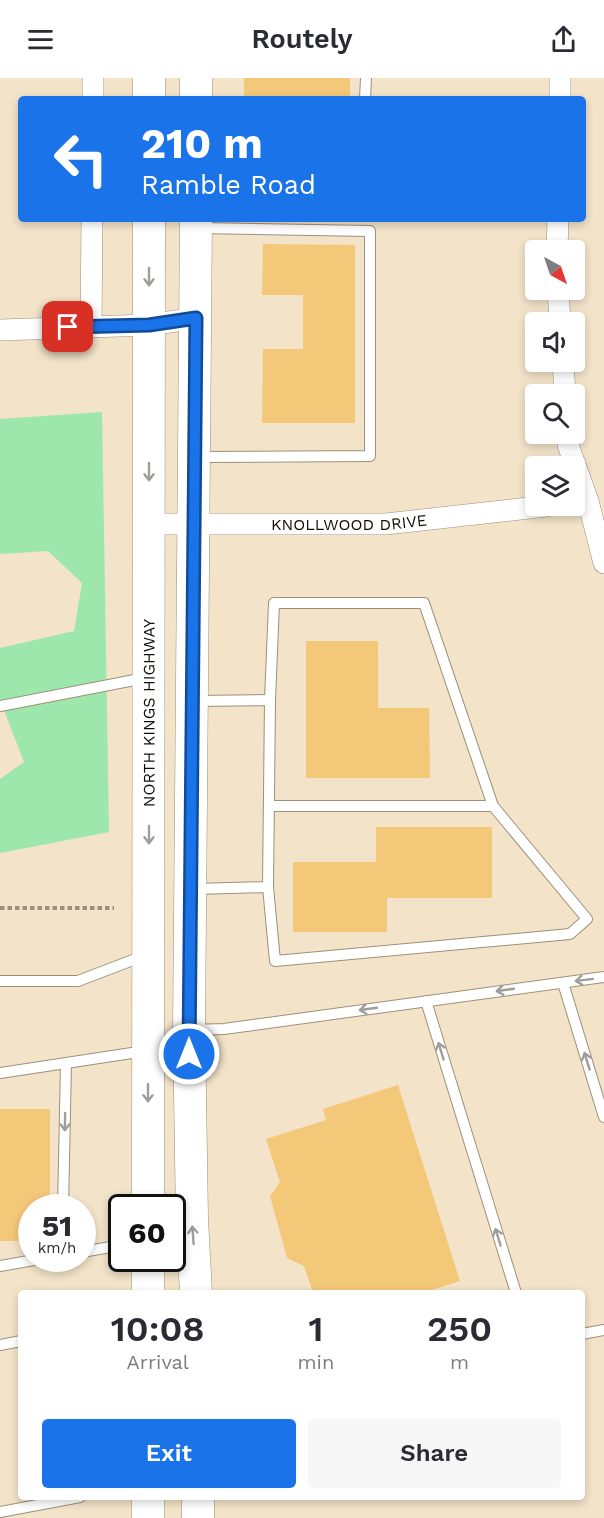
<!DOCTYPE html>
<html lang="en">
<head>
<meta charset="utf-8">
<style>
  body { margin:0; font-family:"Work Sans",sans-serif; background:#f7f7f7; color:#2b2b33; height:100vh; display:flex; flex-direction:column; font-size:22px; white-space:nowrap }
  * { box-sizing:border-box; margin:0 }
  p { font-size:20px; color:#7c7c81 }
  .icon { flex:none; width:33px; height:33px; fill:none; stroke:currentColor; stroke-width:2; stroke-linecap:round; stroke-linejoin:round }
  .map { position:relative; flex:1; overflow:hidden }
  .side { position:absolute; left:18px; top:1212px; width:567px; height:210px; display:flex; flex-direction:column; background:#fff; border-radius:6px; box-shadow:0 3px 9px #0003 }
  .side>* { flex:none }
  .banner { position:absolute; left:18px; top:18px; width:568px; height:126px; border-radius:6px; box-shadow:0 3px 9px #0003; background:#1a73e8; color:#fff; overflow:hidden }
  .needle { width:39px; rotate:140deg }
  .buttons { position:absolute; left:525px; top:162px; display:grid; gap:12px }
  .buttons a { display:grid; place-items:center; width:60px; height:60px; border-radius:6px; background:#fff; box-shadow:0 3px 9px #0003; font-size:30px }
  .speed { position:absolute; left:18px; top:1116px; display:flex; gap:12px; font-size:30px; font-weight:700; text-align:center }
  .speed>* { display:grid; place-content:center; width:78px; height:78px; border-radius:50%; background:#fff; box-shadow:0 3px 9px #0003; line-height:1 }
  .speed small { font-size:15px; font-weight:400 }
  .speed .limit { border:3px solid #111; border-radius:9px; background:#fff; color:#111 }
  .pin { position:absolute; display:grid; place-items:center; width:51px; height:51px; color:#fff; margin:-26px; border-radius:12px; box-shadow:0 3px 9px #0006 }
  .me { position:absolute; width:66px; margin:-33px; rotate:0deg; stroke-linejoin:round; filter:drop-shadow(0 0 4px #0008) }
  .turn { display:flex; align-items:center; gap:21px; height:126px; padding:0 24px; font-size:27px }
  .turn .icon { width:78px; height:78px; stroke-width:2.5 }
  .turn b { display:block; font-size:42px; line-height:51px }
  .eta { display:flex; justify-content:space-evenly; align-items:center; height:102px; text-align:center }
  .eta b { font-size:36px; font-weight:600; line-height:42px }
  .action { display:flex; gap:12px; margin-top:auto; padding:12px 24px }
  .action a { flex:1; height:69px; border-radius:6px; background:#1a73e8; color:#fff; font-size:24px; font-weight:600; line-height:69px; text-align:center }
  .action a+a { background:#f7f7f7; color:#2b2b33 }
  header { display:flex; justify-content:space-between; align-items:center; height:78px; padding:0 24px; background:#fff; font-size:27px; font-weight:600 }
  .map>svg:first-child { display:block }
  .green { fill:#9de7ad }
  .building { fill:#f4c879 }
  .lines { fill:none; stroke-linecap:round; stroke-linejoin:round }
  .lane-casing { stroke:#9e9079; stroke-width:12 }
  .street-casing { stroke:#9e9079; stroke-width:22 }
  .primary-casing { stroke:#9e9079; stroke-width:33 }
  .path { stroke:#9b8f7d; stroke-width:4; stroke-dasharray:4.5 3; stroke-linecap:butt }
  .lane { stroke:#fff; stroke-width:10 }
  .street { stroke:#fff; stroke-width:21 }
  .primary { stroke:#fff; stroke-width:32 }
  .oneway { stroke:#a09e9b }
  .route-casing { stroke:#114b97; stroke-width:15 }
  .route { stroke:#1a73e8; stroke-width:10 }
  .labels { text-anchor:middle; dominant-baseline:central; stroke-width:6; stroke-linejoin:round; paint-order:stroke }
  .street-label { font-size:16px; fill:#110c05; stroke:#fcf0dc }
</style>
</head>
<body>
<header><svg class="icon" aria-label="menu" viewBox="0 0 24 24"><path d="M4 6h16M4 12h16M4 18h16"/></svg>Routely<svg class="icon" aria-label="share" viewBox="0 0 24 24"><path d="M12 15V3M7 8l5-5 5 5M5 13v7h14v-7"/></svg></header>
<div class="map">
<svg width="604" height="1440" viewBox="0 0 604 1440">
  <rect width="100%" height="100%" fill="#f2e3c9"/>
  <path class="green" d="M102,334l7,420 -109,21v-74l24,-17 -24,-62v-52l74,-17 8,-48 -34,-32 -48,3v-135z"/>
  <g class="building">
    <rect x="244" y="0" width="106" height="21"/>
    <path d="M263,166l92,1v178h-93l1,-74h40v-54h-41z"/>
    <path d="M306,563h72v67h51l1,70h-124z"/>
    <path d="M376,749h116v71h-105v34h-94v-70h83z"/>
    <path d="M398,1007l62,196 -37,12h-110l-9,-27 -17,-8 -17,-62 10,-14 -14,-43 60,-19 -3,-11z"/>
    <path d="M0,1031h50v99h-18v33h-32z"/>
  </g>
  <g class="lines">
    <defs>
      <g id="lane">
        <path d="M365,21l1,-21"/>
        <path d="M195,379l175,-1v-225l-172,-3"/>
        <path d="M0,628l145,-28"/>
        <path d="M269,728h224"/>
        <path d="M268,809l7,74 295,-27 17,-15 -94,-113 -69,-203h-150l-4,97"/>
        <path d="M194,811l74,-2 2,-187 -75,1"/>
        <path d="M0,903h78l68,-26"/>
        <path d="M563,905l41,134"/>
        <path d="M426,923l90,292"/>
        <path d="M192,952l32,-1 380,-52"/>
        <path d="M0,995l145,-22"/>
        <path d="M63,1130l3,-145"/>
        <path d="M82,1174l40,-7"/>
        <path d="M0,1188l45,-8"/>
        <path d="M582,1256l22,-4"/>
        <path d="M0,1267l21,-4"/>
        <path d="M0,1434l80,-15"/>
      </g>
      <g id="street">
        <path d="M93,21v-21"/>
        <path d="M560,21v-21"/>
        <path d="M557,172l1,-31"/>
        <path d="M558,212l2,32"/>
        <path d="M91,249l1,-108"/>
        <path d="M0,252l149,-5 47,-7"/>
        <path d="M563,284l2,32"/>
        <path d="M568,356v11l20,56 16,62"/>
        <path id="s1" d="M149,446h237l161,-18"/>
      </g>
      <g id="primary">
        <path d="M149,0v21"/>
        <path d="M196,0v21"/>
        <path d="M196,141l-7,811 3,189 4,74"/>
        <path id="s2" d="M148,1130l1,-989"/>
        <path d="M148,1215v-35"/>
        <path d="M148,1419v21"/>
        <path d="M198,1419v21"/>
      </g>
    </defs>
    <use href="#lane" class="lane-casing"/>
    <use href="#street" class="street-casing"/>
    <use href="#primary" class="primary-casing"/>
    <path class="path" d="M0,830h114"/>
    <use href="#lane" class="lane"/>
    <use href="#street" class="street"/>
    <use href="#primary" class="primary"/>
  </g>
  <defs><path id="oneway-shaft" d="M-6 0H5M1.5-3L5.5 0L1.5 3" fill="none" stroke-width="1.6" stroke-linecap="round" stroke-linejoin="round" transform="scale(1.5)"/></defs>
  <g class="oneway">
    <use href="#oneway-shaft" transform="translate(149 199) rotate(90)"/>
    <use href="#oneway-shaft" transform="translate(149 394) rotate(90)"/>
    <use href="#oneway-shaft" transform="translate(149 757) rotate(90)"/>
    <use href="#oneway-shaft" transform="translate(584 902) rotate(173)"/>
    <use href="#oneway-shaft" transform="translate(505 912) rotate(172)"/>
    <use href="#oneway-shaft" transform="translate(368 931) rotate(172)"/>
    <use href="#oneway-shaft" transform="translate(441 973) rotate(-107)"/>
    <use href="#oneway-shaft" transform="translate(587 983) rotate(-107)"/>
    <use href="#oneway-shaft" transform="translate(148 1015) rotate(90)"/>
    <use href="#oneway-shaft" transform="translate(65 1044) rotate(91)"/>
    <use href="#oneway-shaft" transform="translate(193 1157) rotate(-94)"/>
    <use href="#oneway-shaft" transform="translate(498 1159) rotate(-107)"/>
  </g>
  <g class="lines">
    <defs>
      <path id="route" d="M68,249l81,-2 47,-7 -7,736"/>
    </defs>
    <use href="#route" class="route-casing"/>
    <use href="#route" class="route"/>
  </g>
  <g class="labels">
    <g class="street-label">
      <text stroke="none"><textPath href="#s1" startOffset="200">KNOLLWOOD DRIVE</textPath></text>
      <text stroke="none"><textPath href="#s2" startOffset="495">NORTH KINGS HIGHWAY</textPath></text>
    </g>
  </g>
</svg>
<div class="buttons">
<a><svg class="needle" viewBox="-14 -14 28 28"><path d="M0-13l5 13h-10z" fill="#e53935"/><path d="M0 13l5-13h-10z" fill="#7c7c81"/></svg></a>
<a><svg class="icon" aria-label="sound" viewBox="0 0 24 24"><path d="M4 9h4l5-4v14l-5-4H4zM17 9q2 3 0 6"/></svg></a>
<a><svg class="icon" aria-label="search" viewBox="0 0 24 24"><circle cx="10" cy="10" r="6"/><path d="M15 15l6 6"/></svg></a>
<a><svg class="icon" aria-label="layers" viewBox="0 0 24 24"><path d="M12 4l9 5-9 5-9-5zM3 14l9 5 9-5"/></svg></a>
</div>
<div class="speed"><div>51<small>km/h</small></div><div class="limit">60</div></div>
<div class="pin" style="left:68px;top:249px;background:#d93025"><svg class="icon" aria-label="arrive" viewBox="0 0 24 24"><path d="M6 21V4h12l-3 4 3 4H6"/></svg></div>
<svg class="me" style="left:189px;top:976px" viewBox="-20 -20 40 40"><circle r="17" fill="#1a73e8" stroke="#fff" stroke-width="3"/><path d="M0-11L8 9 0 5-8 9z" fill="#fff"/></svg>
<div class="banner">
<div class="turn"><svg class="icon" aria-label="left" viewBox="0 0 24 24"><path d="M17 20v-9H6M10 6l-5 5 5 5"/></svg><div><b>210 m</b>Ramble Road</div></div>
</div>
<section class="side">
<div class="eta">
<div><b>10:08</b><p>Arrival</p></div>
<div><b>1</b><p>min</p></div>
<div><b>250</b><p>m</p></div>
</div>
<div class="action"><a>Exit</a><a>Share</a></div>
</section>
</div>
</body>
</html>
